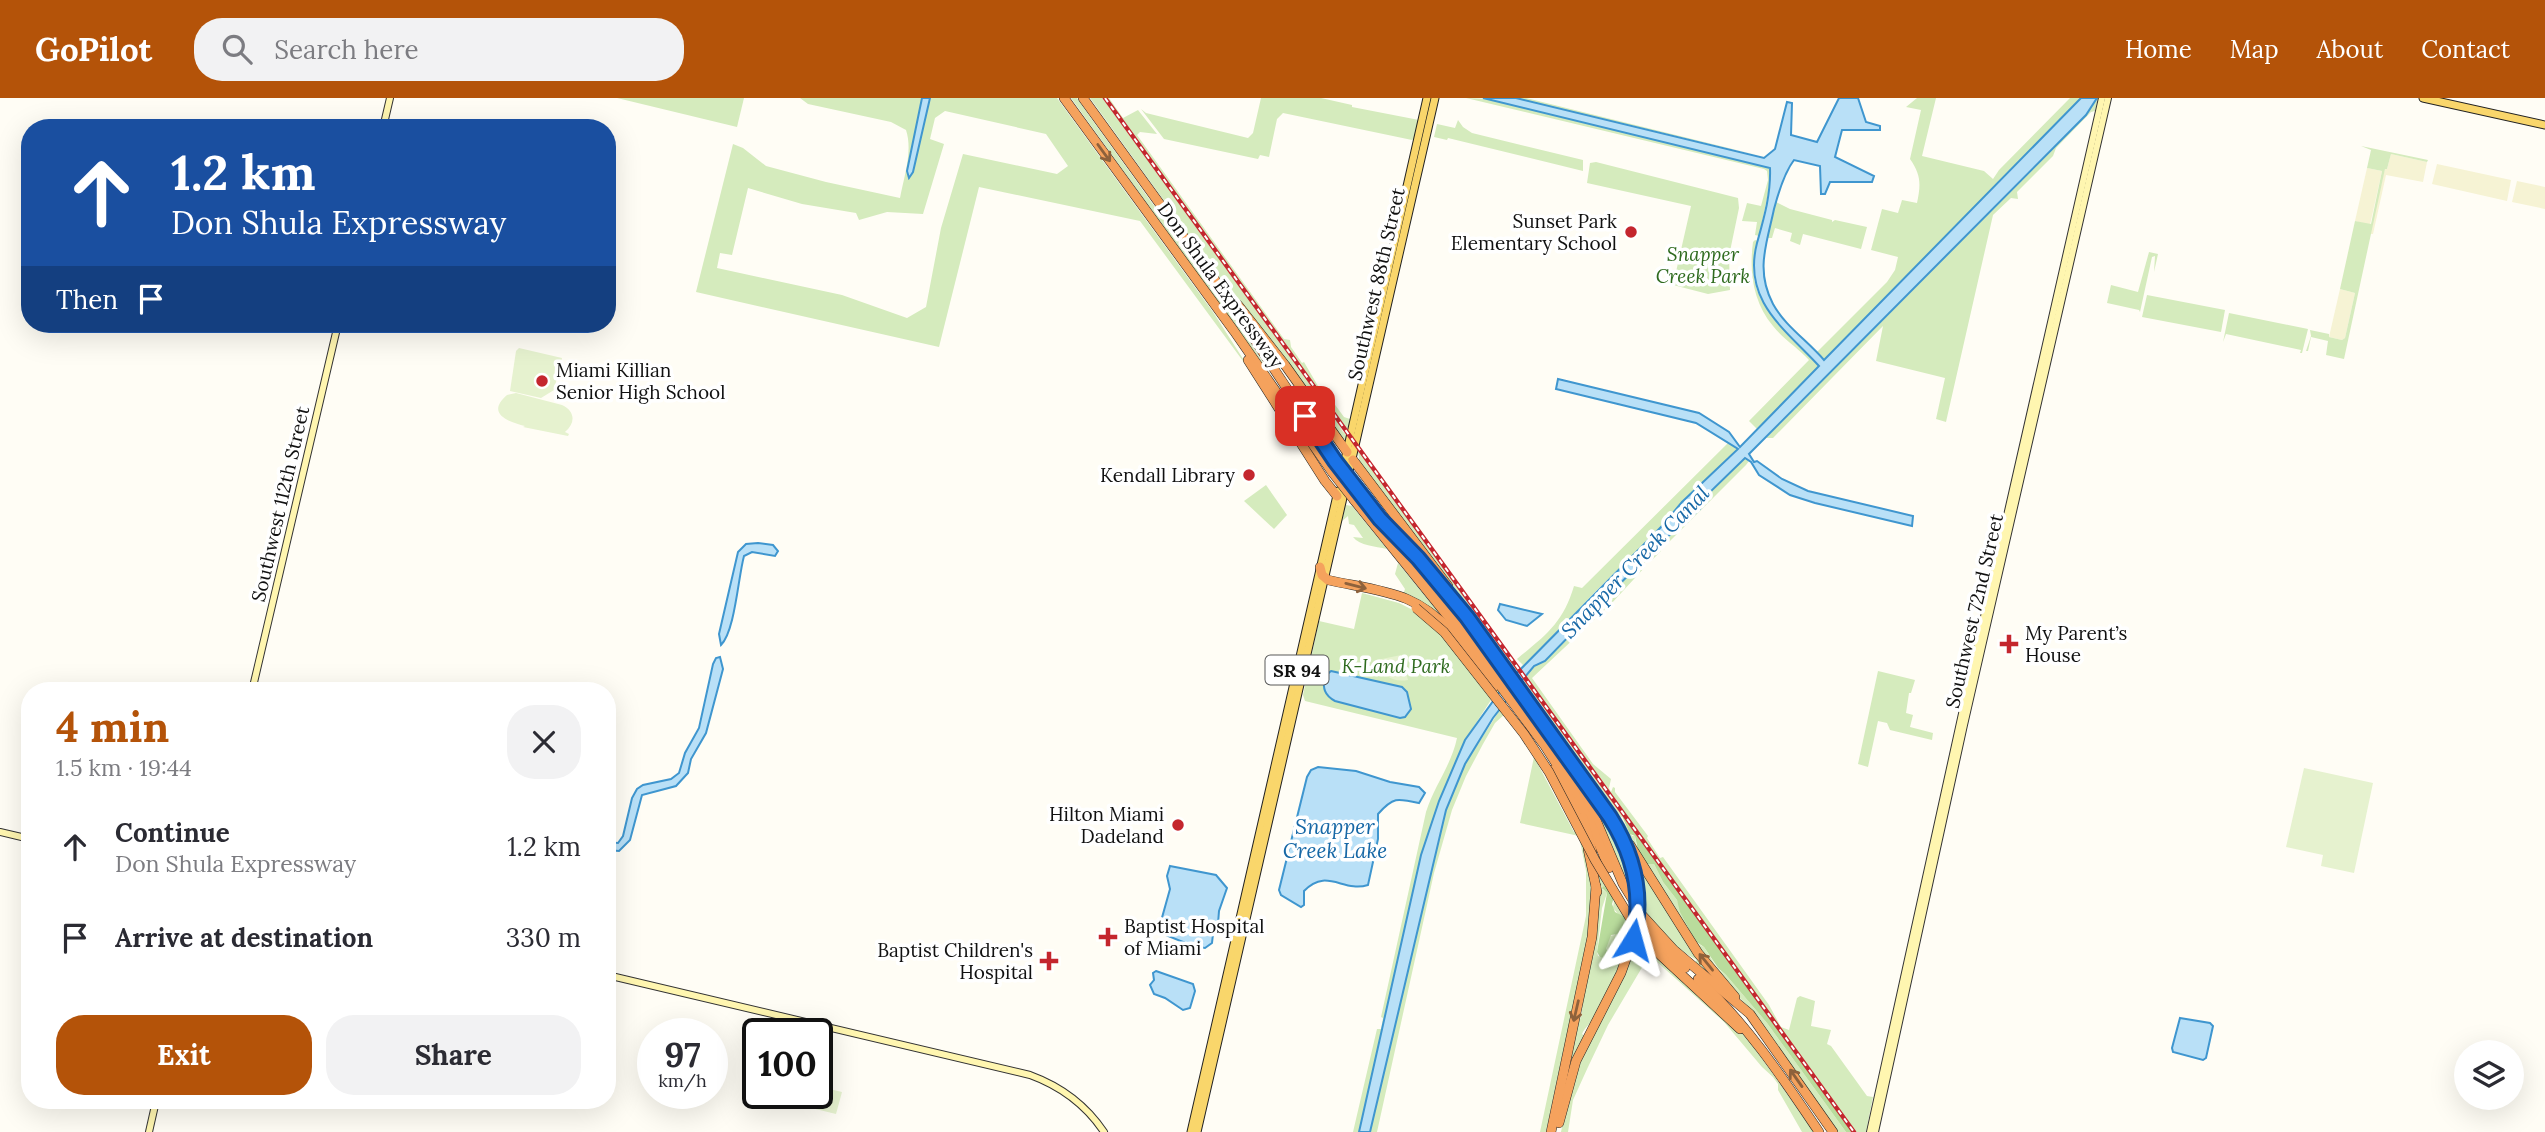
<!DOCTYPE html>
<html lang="en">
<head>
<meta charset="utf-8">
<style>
  body { margin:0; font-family:Lora,serif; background:#f2f2f3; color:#2b2b33; height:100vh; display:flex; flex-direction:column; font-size:26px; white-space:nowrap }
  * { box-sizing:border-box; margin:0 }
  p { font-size:23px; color:#7c7c81 }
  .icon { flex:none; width:38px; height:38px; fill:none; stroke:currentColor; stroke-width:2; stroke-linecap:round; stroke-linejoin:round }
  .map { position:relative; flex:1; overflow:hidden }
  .details { position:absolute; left:21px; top:584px; width:595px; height:427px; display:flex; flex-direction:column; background:#fff; border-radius:28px; box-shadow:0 7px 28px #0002 }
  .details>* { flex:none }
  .guide { position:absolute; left:21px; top:21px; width:595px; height:214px; border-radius:28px; box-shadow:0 7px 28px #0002; background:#1a4fa0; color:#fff; overflow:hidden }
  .controls { position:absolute; left:2454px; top:942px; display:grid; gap:14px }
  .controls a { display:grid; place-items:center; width:70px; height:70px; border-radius:50%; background:#fff; box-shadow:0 7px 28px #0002; font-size:35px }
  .speed { position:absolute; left:637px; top:920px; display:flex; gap:14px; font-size:35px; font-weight:700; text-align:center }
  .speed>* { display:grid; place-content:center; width:91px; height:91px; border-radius:50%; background:#fff; box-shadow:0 7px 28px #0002; line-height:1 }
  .speed small { font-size:18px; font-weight:400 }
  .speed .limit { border:4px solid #111; border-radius:10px; background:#fff; color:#111 }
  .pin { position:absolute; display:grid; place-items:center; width:60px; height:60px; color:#fff; margin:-30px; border-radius:14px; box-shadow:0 4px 10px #0006 }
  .me { position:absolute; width:77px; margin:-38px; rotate:8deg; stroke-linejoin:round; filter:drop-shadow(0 0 5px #0008) }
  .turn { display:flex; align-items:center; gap:24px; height:147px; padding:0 35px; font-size:32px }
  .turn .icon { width:91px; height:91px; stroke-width:2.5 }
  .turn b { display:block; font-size:49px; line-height:60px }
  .then { display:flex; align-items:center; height:66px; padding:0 35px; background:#0003; gap:14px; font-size:26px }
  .round { display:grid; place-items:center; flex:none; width:74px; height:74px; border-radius:28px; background:#f2f2f3 }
  .head { display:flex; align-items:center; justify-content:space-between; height:119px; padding:0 35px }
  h1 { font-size:42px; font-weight:800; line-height:52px; color:#b45309 }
  .action { display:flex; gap:14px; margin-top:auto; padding:14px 35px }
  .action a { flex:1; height:80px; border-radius:28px; background:#b45309; color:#fff; font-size:28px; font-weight:800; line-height:80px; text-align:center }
  .action a+a { background:#f2f2f3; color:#2b2b33 }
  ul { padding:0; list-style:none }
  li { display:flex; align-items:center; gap:21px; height:91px; padding:0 35px }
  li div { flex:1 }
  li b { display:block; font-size:26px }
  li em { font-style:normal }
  header { display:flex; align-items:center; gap:42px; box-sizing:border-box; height:98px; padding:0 35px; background:#b45309; color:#fff }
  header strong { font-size:33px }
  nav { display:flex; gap:38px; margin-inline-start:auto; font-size:24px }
  .search { width:490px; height:63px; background:#f2f2f3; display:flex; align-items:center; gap:18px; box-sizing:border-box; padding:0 24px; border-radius:28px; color:#7c7c81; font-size:26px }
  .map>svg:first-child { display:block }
  .farmland { fill:#f6f3d4 }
  .green { fill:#d5ebbd; fill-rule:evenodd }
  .forest { fill:#b9dc9c }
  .pitch { fill:#e6f2cf }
  .water { fill:#b9e0f7; stroke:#3f96cf; stroke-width:2 }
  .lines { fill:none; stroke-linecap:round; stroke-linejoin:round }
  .secondary-casing { stroke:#333; stroke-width:8 }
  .primary-casing { stroke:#222; stroke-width:9 }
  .highway-casing { stroke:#222; stroke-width:10 }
  .secondary { stroke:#fff6b0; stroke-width:6 }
  .primary { stroke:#f9d66b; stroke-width:7 }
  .highway { stroke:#f5a25d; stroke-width:9 }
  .rail-casing { stroke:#c4262e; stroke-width:4.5 }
  .rail { stroke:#fff; stroke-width:2; stroke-dasharray:5; stroke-linecap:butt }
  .highway-bridge-casing { stroke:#222; stroke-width:10; stroke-linecap:butt }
  .highway-bridge { stroke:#f5a25d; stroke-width:9 }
  .oneway { stroke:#8e613b }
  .route-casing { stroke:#114b97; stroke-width:18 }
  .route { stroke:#1a73e8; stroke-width:12 }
  .poi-dot { fill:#c4262e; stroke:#fff; stroke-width:2.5 }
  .labels { text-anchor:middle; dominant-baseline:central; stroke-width:7; stroke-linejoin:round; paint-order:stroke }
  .shield { fill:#fff; stroke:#585858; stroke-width:2 }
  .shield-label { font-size:18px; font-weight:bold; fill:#111 }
  .poi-label { font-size:19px; fill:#111; stroke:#fff; text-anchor:end }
  .park-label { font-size:19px; font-style:italic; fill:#2f6b1f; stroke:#fff }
  .street-label { font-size:19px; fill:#111; stroke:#fff }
  .water-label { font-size:21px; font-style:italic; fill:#1768a6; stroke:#fff }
</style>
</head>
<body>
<header>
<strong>GoPilot</strong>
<div class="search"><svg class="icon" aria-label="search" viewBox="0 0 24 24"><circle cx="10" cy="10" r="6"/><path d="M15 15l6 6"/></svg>Search here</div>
<nav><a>Home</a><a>Map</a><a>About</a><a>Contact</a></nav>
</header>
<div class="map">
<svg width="2545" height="1034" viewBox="0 0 2545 1034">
  <rect width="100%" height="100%" fill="#fffdf5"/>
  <g class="farmland">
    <path d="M2391,56l36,8 -4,20 -37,-7 -13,59h-3l15,-66 2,1z"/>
    <path d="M2437,66l74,16 -4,21 -75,-17z"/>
    <path d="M2367,70l15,3 -12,54 -15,-4z"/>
    <path d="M2517,83l28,6v22l-33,-7z"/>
    <path d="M2340,191l15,4 -10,45 -3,2 -13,-3z"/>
  </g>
  <g class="green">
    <path d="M617,0h127l-7,29z"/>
    <path d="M800,0h257l156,214 41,64 -114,-155 -161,-34 -40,160 -243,-55 37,-148 10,4 23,18 60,16 74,16c4,-22 13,-47 6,-68l-15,-8 -83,-18zM945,13l101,23 22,32 -11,8 -94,-20 -22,74 -15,79 -19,11 -65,-23 -125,-27 3,-15 12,2 16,-67 54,16 54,9 3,7 28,-8 36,2 21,-70 -14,-5 5,-21z"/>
    <path d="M1071,0h6l13,19 135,187 48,74z"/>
    <path d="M1090,0h14l233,323 6,11 4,2 -1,5h-4l-105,-137z"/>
    <path d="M1106,0h3l14,20 15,-8 19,24 -17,-2 -3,3 147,204 6,1 1,7 11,16 2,-1 14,24 4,1 22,30 6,2 -1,8 -3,1z"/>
    <path d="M1261,0h60l31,7v2l67,13 -5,19 -2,1 -129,-27 -6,6 -8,38 -9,-2 -2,4 -94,-20 -23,-30 5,4 102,25 5,-5z"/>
    <path d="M1466,0l24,1 279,68v22l-10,47 -4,-1 2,-13 -15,-1 5,-18 14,3 7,-26 -1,-9 -3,-2z"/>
    <path d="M1516,0h10l239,59z"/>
    <path d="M1917,0h19l-14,58 62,15 9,8 6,-9 71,-72h11l-257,262 -7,-8 70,-70 8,-12 3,-13 -27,-7 11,-41 16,4 4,-13 15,3c4,-19 4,-28 -7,-44l11,-49 -15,-3z"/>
    <path d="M2098,0l-3,13 -4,1 -35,36 -3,8 -36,36 1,7 -7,-1 -18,17 -47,207 -10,-3 9,-41 -69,-17 7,-35 -110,112h-7l320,-323z"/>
    <path d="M1458,22l5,7 9,6 111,27v11l-135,-33 -1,2 -13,-3 3,-13 18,4z"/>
    <path d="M2361,48l67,14 -1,2 -36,-8 -4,15h-2l-41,190 -18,-4 2,-14 -17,-4 -3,14h-2l5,-15 -1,-6 19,4v3l13,3 3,-2 10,-45 -15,-4 15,-68 16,3 11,-53 -15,-3 4,-18z"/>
    <path d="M1596,64l142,36 1,10 -10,48 1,34 -22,4 -35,-9 18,-79 -104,-23 3,-20z"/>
    <path d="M1779,95l-3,9 14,7 42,11v2l3,-2 32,7 -6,22 -58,-15 -3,11 -10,-4 2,-8 -17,-5 -3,10h-6z"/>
    <path d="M1755,142l3,1c-20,65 31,83 61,125l-62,63 -8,-8 60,-61c-11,-12 -26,-21 -36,-34 -20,-24 -24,-54 -20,-84z"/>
    <path d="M2149,154l9,2 -4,18 1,-16 -3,1 -12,55 -1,-2 -32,-7 4,-18 27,7z"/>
    <path d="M2147,197l78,15 -4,22 -79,-15z"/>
    <path d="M2229,215l79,16 -6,24h-2l1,-3 -75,-16 -3,8z"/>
    <path d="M1729,344l9,7 -56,53 -20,24 -67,66 -104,108 -26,40 -26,61 -18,54 -62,277h-6l24,-103h4l2,-11 -2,-1 45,-205c8,-26 25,-46 31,-74l-152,-37 -2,-6 16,-74 35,8 8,-36 37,10 24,12 71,79 18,-22 -61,-88 -91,-120 -2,-12h2l158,218 5,-5 -6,-6c29,-24 46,-36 57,-73l8,2z"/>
    <path d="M1745,360l4,3 -3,4 -78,78 -2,-2 -8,6 42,-38 10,-17z"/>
    <path d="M1266,387l21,30 -13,14 -30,-28z"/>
    <path d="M1347,400l-1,7 6,1 35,43c-12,-3 -27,-3 -34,-12l10,1 -9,-13 -5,-1 -1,-8 -6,5z"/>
    <path d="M1658,451l3,2 -9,9 -1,-2 -6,3v6l-34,37 -79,74 61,86 18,15 -2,9 2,4 2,-5 2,1v4l33,44 -1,2 13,20 3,-1 106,148 12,22 8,3 8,-32 3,-2 15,5 -4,25 20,4 -4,14 4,2 36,50 6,1 -7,35h-10l-330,-456 9,-10 10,-5 99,-102z"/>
    <path d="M1398,465l54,66 -26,-21 -26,-16h4l1,-3 -10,-15z"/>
    <path d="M1878,573l37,9 -4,13h-2l-3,20 7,2 -3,12 23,6 -1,7 -42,-10 -3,-7 -9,-2 -10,46 -10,-3z"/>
    <path d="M1524,580l100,138 -3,1 11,19h3l1,8 11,20h7l9,18 14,18 12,31 9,13 6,3 13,21 9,7 41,48 79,109h-9l-78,-113 -50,-55 -100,-156 -86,-122z"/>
    <path d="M1503,607c24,33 46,65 65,101 5,11 13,22 16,34 9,31 8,61 5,92l-43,200h-6l46,-216v-45l-7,-35 -59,-13 14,-66 40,75 2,-3 -35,-65 -35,-51 -11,10 -12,21 -17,32 -14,34 -18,63 -57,259h-7l73,-313 22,-55z"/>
    <path d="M1584,687l36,55 13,42 -3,4 10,14 4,-1 -11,-44 78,120 -16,-13 2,-2c-66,-36 -80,-114 -113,-175z"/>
    <path d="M1595,752c11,22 37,61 38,82 0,14 -30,71 -38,85 -4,6 -10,10 -13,17l3,2 -15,28 4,-33 7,-14 18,-131zM1602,791h5l7,11 -1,8 6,7 -4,20 -6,1 -3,13 12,8 -1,4 -19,-5 -1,-4 5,-44 5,-15z"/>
    <path d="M1637,838l111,103 66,93h-12l-24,-42v-6l-5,-7 -11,-10 -38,-45 -68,-61 -9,-2 -39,66 -20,42 -15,33 -5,32h-7c13,-70 47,-132 76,-196z"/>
  </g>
  <g class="forest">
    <path d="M1622,718l7,7 223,309h-6l-79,-109 -41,-48 -8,-7 -14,-21 -9,-6 -15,-29 -3,-12 -14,-18 -9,-18h-7l-9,-14 -3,-14 -5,-2z"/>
    <path d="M1604,788l10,11 -2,7 3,8 10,5v5l-6,12 -8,1 -5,14 12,8 -3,4 -15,-4 -3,-5 10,-59 -5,-5z"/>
  </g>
  <g class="pitch">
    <path d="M519,250l43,10 -8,32 -13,8 -31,-7 6,-40z"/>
    <path d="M516,295l46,12c13,6 14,18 3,27l4,2 -1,2 -45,-9 2,-1c-16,-4 -40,-12 -18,-31z"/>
    <path d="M1401,557l7,25c-16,3 -26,-5 -31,-20z"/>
    <path d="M2304,670l69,15 -19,90 -33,-7 2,-11 -37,-8z"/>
    <path d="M817,988l25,6 -6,22 -41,-10 3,-10h19z"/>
  </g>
  <g class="water">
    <path d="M922,0h8l-17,74 -4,6 -2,-7z"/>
    <path d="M1483,0h33l248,60 11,-9 12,-47 5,1 -1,32 26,7 22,-44h19l8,24 14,4v4h-38l-7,27 39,19 -2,6h-42l-5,12h-4l-1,-28 -26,-6c-10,13 -16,34 -20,49 -7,34 -19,61 -1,95 12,22 35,37 51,56l257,-262h16l-11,17 -337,339 5,8 3,-1 25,18 26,12 105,25 -1,10 -97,-23 -25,-8 -31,-20 -8,-13 -6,-4 -35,34 -10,17 -41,35 -1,5 -14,10 -99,102 -11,5 -10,12 -31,40 -28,46 -19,46 -76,322h-11l62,-277 18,-54 26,-61 39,-54 158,-160 20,-24 56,-53 -42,-26 -140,-34 2,-10 141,34 30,19 11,15 79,-81c-34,-37 -77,-65 -62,-123 7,-25 14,-49 13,-75z"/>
    <path d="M758,445l15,2 5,6 -3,5 -23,-4 -8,4c-6,22 -9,75 -23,89l-2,-11 19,-82 8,-8z"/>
    <path d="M1500,506l42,10 -15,12 -21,-6 -8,-10z"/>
    <path d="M720,559l3,12 -17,64 -15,26 -3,14 -12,13 -34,9 -12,45 -11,11 -12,-1v-8l11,1 5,-7 9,-38 5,-9 6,-4 28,-6 8,-6 6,-20 14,-25 14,-64 3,-6z"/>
    <path d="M1331,573l71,16 5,5 4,17 -6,8 -5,1 -65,-17c-11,-6 -12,-13 -11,-24z"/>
    <path d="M1318,669l38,4 34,11 29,5 6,6 -6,10c-22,-5 -26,-6 -41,11v25l-10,46c-25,8 -41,-18 -64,6v14l-3,2 -20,-12 -2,-5 28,-113 4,-7z"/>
    <path d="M1170,768l46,9 11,13 -8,23 -1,13 -5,10 -1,9 -7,5 -12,-2 -35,-14 12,-43 -3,-13z"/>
    <path d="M1156,873l37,13 2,7 -5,17 -7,2 -18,-12 -11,-4 -4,-9 4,-5 -1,-7z"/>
    <path d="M2180,920l30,5 3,3 -7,32 -3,2 -30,-8 -1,-4z"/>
  </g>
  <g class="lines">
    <defs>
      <g id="secondary">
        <path d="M383,30l7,-30"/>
        <path d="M252,593l86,-367"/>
        <path d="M0,734l30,7"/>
        <path d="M607,877l423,100c30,11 56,30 74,57"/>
        <path d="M149,1034l7,-31"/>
        <path d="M1870,1034l93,-423 139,-611"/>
        <path d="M1875,1034l89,-407 144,-627"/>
      </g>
      <g id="primary">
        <path d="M2423,0l122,27"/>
        <path d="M1342,375l85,-375"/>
        <path d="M1191,1034l147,-641"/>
        <path d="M1197,1034l238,-1034"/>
      </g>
      <g id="highway">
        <path d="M1064,0l170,233 98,141"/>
        <path d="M1083,0l132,182 120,181"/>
        <path d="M1238,207l47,60 62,87"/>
        <path d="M1248,262l77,121 12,15"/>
        <path d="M1353,362l95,126"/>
        <path d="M1356,391l105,131 113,158 22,42 27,64 19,31 32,35 76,64 83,118"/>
        <path d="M1354,402l101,125 90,121 28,44 19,37 17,41"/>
        <path d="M1320,469l2,8 6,5c26,6 55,9 79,19 40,17 62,55 86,89"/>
        <path d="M1428,472c41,48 77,98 113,149 37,51 87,105 96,169"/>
        <path d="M1552,672l18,29 11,27"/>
        <path d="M1583,720l9,33"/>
        <path d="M1630,747l68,108 37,44"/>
        <path d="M1588,751l9,43"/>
        <path d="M1633,825l25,30 82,76"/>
        <path d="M1647,833l38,37"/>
        <path d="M1698,881c49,45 84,98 121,153"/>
        <path d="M1559,1025l17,-62 45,-88 15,-42"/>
        <path d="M1551,1034l41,-195 4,-51"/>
      </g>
    </defs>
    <use href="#secondary" class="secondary-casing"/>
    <use href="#primary" class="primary-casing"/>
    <use href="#highway" class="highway-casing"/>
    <use href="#secondary" class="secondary"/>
    <use href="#primary" class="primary"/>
    <use href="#highway" class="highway"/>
    <defs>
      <path id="rail" d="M1105,0l749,1034"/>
    </defs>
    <use href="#rail" class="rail-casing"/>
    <use href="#rail" class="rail"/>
    <defs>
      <g id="highway-bridge">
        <path d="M1335,363l21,28"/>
        <path d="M1332,374l22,28"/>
        <path d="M1416,510l28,24 80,102 25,38 46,88 38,63"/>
        <path d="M1636,833l1,-43"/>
      </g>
    </defs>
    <use href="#highway-bridge" class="highway-bridge-casing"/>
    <use href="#highway-bridge" class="highway-bridge"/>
  </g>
  <defs><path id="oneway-shaft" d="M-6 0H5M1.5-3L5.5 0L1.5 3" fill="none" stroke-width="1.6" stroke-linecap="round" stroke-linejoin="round" transform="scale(1.75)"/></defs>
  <g class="oneway">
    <use href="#oneway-shaft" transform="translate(1104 55) rotate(54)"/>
    <use href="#oneway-shaft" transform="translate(1356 488) rotate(14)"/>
    <use href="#oneway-shaft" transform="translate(1706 864) rotate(-129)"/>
    <use href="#oneway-shaft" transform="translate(1576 913) rotate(103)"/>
    <use href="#oneway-shaft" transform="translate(1796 980) rotate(-125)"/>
  </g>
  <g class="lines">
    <defs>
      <path id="route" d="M1305,318l30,45 45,58 38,39 49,59 143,200c24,38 34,79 23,123"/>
    </defs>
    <use href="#route" class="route-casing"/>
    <use href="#route" class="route"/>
  </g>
  <g class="poi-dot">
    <circle cx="1631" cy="134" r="7"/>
    <circle cx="542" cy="283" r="7"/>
    <circle cx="1249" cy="377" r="7"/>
    <path d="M2005.5 535.5h7v7h7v7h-7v7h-7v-7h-7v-7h7z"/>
    <circle cx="1178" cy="727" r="7"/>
    <path d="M1104.5 828.5h7v7h7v7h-7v7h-7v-7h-7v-7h7z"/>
    <path d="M1045.5 852.5h7v7h7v7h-7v7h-7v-7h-7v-7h7z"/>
  </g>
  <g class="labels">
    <rect class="shield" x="1265.5" y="557.5" width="63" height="29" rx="5"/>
    <g class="shield-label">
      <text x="1297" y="572">SR 94</text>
    </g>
    <g class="poi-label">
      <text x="1617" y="123">Sunset Park<tspan x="1617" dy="22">Elementary School</tspan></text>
      <text x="556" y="272" text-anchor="start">Miami Killian<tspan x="556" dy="22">Senior High School</tspan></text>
      <text x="1235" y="377">Kendall Library</text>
      <text x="2025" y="535" text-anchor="start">My Parent’s<tspan x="2025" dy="22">House</tspan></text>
      <text x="1164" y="716">Hilton Miami<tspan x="1164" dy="22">Dadeland</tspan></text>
      <text x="1124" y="828" text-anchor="start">Baptist Hospital<tspan x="1124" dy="22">of Miami</tspan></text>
      <text x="1033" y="852">Baptist Children's<tspan x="1033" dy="22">Hospital</tspan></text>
    </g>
    <g class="park-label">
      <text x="1703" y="156">Snapper<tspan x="1703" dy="22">Creek Park</tspan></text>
      <text x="1396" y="568">K-Land Park</text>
    </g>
    <g class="street-label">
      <text transform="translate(1376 186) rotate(-77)">Southwest 88th Street</text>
      <text transform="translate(1221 187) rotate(54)">Don Shula Expressway</text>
      <text transform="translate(280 406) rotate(-77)">Southwest 112th Street</text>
      <text transform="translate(1974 513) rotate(-77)">Southwest 72nd Street</text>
    </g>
    <g class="water-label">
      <text transform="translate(1635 464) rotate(-46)">Snapper Creek Canal</text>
      <text x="1335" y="728">Snapper<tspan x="1335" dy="24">Creek Lake</tspan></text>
    </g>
  </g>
</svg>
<div class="controls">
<a><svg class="icon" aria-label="layers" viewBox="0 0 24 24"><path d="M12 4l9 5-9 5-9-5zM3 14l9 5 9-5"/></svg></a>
</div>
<div class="speed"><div>97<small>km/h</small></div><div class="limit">100</div></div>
<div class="pin" style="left:1305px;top:318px;background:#d93025"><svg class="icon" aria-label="arrive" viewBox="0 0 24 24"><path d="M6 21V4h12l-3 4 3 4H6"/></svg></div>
<svg class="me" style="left:1633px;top:842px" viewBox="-20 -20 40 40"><path d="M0-17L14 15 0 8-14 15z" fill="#1a73e8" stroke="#fff" stroke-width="4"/></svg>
<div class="guide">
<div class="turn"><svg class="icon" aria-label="ahead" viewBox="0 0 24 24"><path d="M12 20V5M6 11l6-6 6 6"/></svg><div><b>1.2 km</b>Don Shula Expressway</div></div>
<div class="then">Then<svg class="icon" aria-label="arrive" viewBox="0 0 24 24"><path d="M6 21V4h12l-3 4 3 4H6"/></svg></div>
</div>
<section class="details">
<div class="head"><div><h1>4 min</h1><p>1.5 km · 19:44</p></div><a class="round"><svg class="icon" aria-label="close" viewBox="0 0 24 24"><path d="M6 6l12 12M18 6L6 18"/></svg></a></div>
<ul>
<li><svg class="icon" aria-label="ahead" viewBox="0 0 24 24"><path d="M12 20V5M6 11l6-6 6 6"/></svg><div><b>Continue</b><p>Don Shula Expressway</p></div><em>1.2 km</em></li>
<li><svg class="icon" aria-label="arrive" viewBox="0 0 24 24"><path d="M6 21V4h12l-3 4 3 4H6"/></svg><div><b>Arrive at destination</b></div><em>330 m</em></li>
</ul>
<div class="action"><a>Exit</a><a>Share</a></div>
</section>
</div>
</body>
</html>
